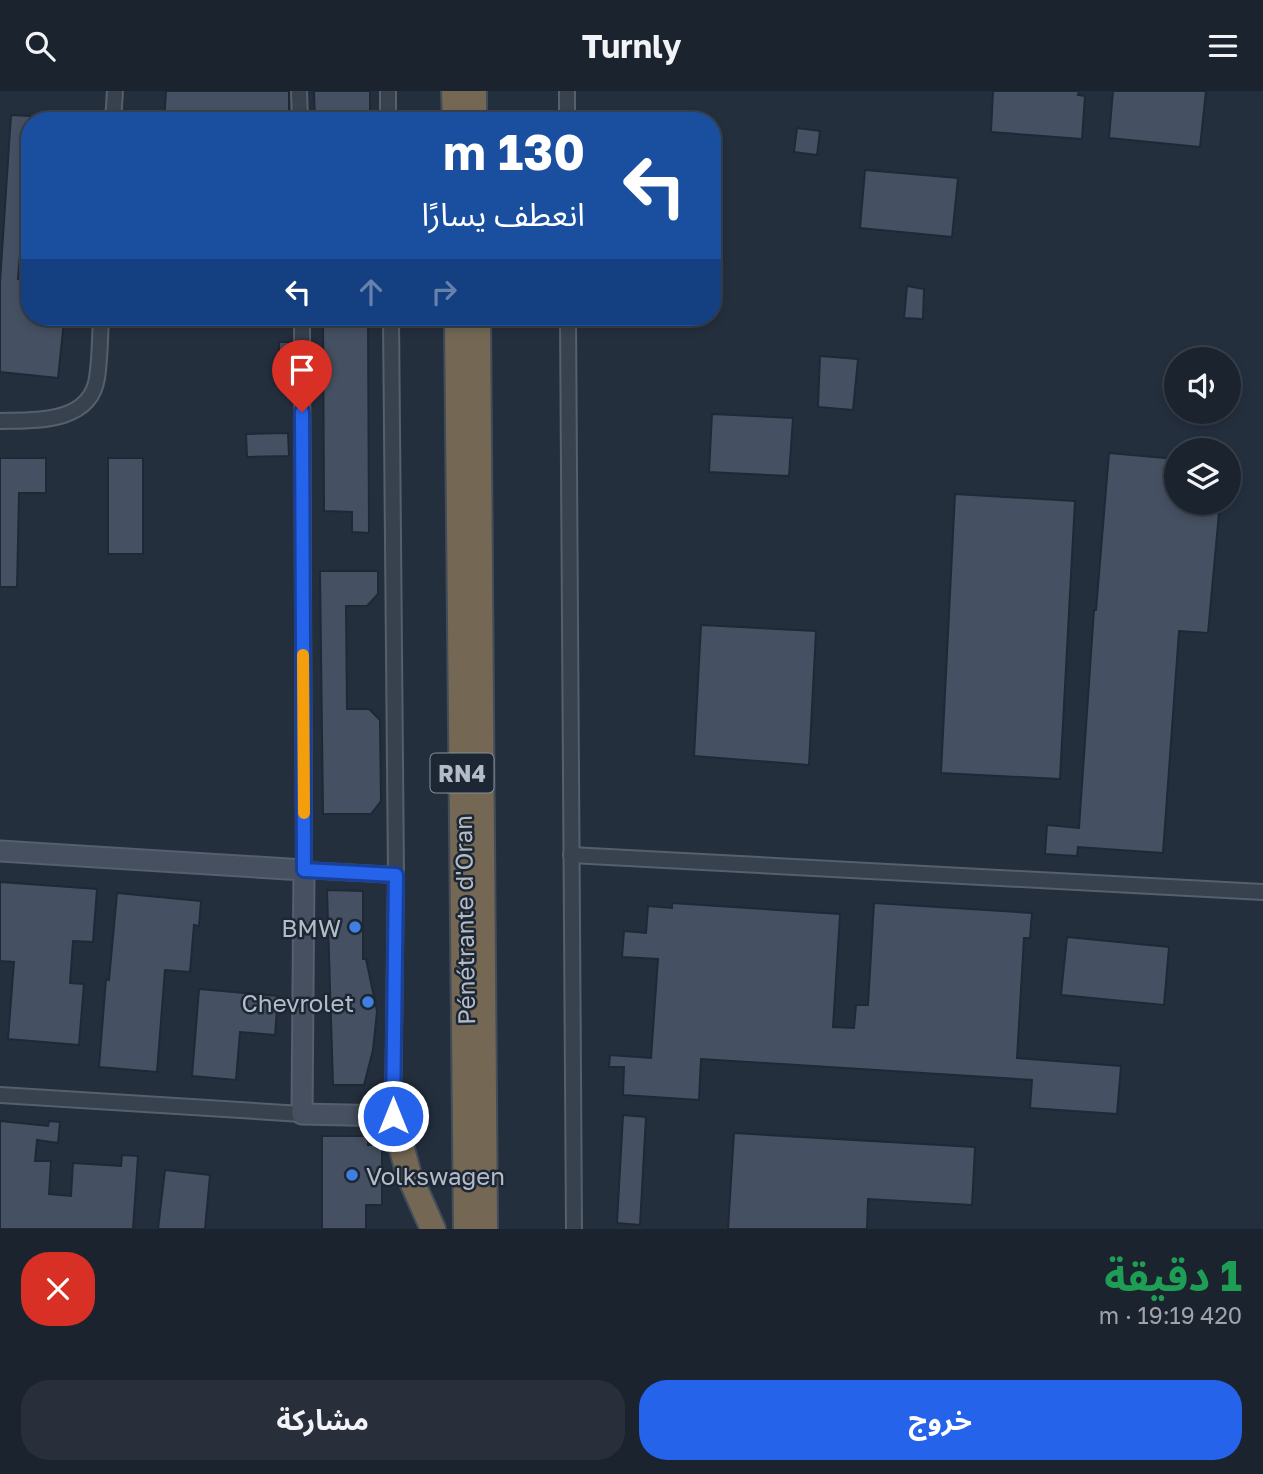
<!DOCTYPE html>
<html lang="ar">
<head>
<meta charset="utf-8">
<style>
  body { margin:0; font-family:"Golos Text","Noto Sans Arabic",sans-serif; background:#282f3a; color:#f1f3f6; direction:rtl; height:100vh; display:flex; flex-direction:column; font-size:26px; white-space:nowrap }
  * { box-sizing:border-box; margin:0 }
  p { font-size:23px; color:#a0a4aa }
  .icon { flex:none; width:38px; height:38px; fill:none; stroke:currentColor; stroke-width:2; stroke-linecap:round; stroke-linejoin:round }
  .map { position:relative; height:1138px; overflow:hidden; direction:ltr }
  .drawer { display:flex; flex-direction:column; background:#1b232e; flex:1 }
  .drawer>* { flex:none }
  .top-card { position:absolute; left:21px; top:21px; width:700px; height:214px; border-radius:28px; box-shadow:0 4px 10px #0003,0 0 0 2px #39404a; direction:rtl; background:#1a4fa0; color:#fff; overflow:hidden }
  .buttons { position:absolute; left:1164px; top:256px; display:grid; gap:14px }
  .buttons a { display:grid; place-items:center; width:77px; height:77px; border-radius:50%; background:#1b232e; box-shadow:0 4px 10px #0003,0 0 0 2px #39404a; font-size:35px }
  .pin { position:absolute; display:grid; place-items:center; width:60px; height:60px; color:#fff; margin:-72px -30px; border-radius:50% 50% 50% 0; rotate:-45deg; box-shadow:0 0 7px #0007 }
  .pin .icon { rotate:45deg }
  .me { position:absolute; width:77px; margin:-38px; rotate:0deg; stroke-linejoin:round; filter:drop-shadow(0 0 5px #0008) }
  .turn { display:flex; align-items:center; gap:24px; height:147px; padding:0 21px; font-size:32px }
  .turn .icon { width:91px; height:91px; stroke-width:2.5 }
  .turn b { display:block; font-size:49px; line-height:60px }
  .lanes { display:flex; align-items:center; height:66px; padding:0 21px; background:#0003; justify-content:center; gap:35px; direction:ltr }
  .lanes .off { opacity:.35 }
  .round { display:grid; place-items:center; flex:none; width:74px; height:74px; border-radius:28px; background:#282f3a }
  .headline { display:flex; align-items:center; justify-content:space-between; height:119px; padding:0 21px }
  h1 { font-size:42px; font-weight:700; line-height:52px; color:#1e9e55 }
  .button { display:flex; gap:14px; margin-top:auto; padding:14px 21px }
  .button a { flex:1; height:80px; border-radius:28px; background:#2563eb; color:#fff; font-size:28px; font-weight:700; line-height:80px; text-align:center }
  .button a+a { background:#282f3a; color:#f1f3f6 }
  header { display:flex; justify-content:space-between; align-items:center; height:91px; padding:0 21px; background:#1b232e; font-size:32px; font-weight:700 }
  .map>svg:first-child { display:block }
  .building { fill:#455162; stroke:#1f2835; stroke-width:2 }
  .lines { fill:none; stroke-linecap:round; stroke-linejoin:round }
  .street-casing { stroke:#565f6c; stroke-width:18 }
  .secondary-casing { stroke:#565f6c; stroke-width:23 }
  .highway-casing { stroke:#434c59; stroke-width:28 }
  .street { stroke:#38414e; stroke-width:14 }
  .secondary { stroke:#465061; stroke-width:19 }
  .highway { stroke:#746855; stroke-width:24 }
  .route-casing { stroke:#184099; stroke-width:18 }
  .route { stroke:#2563eb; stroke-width:12 }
  .slow { stroke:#f59e0b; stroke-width:12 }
  .shop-dot { fill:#3f7fe0; stroke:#1d2633; stroke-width:2.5 }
  .labels { text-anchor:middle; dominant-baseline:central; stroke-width:5; stroke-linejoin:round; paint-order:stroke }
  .shield { fill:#1d2633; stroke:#878f9c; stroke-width:2 }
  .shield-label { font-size:23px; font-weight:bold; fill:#b4bcc9 }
  .street-label { font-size:24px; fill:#b4bcc9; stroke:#1d2633 }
  .poi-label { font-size:24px; fill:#b4bcc9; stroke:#1d2633; text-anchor:end }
</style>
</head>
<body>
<header><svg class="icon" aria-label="menu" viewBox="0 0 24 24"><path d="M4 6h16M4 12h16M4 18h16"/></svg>Turnly<svg class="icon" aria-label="search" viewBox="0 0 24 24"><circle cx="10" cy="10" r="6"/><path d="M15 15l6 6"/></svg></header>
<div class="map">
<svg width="1263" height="1138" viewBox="0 0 1263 1138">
  <rect width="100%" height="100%" fill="#242f3e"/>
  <g class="building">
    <path d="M166,0h123v30l-41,-3 -1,3h-83z"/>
    <path d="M314,0h56v30h-55z"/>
    <path d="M993,0h86l-1,4 7,1 -3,43 -91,-7z"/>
    <path d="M1113,0h93l-6,56 -91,-9z"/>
    <path d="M11,24l19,1v140l-10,-1 -2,24 12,1v38l34,3 -6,57 -58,-6v-90z"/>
    <path d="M797,37l23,3 -3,24 -23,-3z"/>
    <path d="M865,79l93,8 -6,59 -92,-9z"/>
    <path d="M907,195l17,3 -1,30 -19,-1z"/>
    <path d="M323,226h45l1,216 -17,-1v-20l-28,-1z"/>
    <rect x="279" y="251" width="13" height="34"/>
    <path d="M820,265l38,3 -5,51 -35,-3z"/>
    <path d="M712,323l81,4 -4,58 -80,-4z"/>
    <path d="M288,342l1,23 -42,1 -1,-23z"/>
    <path d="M1109,362l67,6v43h44l-12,131 -29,-2 -16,222 -85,-6 -1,9 -32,-2 2,-29 32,3 15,-218h2z"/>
    <path d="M0,367h46v35h-27l-2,94h-17z"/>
    <rect x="108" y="367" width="35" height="96"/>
    <path d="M955,403l120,7 -15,278 -119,-6z"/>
    <path d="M320,480h58v23l-11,12h-21l1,103h22l11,11 1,81 -10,13h-48z"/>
    <path d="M701,534l115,6 -7,134 -115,-9z"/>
    <path d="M0,791l97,7 -4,53 -20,-1 -3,42 14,1 -5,61 -71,-6 6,-77 -14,-1z"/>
    <path d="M327,799l36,1v68h3l11,52 -4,39 -9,35h-31z"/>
    <path d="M117,802l84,8 -2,25 -5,-1 -4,47 -25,-2 -8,102 -58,-5 7,-88 3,1z"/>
    <path d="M672,812l168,11 -7,113 21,1 2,-23h12l6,-102 158,10 -2,25h-6l-7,120 104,8 -4,48 -87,-6 2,-28 -331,-21 -2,41 -76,-5 1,-28h-15l1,-12 41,3 7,-99 -36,-2 2,-26 22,2 2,-27 24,2z"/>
    <path d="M1067,846l102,10 -5,58 -103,-10z"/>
    <path d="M199,898l79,7 -3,39 -35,-3 -4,48 -44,-4z"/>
    <path d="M623,1024l23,2 -6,108 -23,-2z"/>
    <path d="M0,1030l48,5 1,-5 11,1 -2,21 -21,-3 -2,21h16l-2,33 22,2 2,-33 48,3 1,-11 16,1 -5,73h-133z"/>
    <path d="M734,1042l241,14 -3,58 -104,-6 -1,30h-139z"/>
    <path d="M322,1045h46v9h14v60h-16v24h-44z"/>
    <path d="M165,1079l45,5 -5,54h-47z"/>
  </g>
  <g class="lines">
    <defs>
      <g id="street">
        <path d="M299,0l1,30"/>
        <path d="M388,0v30"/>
        <path d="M567,0v30"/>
        <path d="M113,30l2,-30"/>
        <path d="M302,226l2,553 92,5"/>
        <path d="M391,226l5,558 -3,241"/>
        <path d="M568,226l6,912"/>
        <path d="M0,330c34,-1 90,3 97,-43 3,-20 3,-41 4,-61"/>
        <path d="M571,764l692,37"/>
        <path d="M0,1004l302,19"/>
      </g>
      <path id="secondary" d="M0,760l304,19 -2,244 91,2"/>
      <g id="highway">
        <path d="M454,0l1,30"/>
        <path d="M474,30v-30"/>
        <path d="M457,226l9,912"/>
        <path d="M478,226l7,912"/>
        <path d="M393,1025l16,59 24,54"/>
      </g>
    </defs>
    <use href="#street" class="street-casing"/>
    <use href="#secondary" class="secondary-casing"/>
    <use href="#highway" class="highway-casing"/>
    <use href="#street" class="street"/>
    <use href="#secondary" class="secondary"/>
    <use href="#highway" class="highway"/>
  </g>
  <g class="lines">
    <defs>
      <path id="route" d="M302,321l2,458 92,5 -3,241"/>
    </defs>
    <use href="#route" class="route-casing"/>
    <use href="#route" class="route"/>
    <path class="slow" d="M303,564l1,158"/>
  </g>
  <g class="shop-dot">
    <circle cx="355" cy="836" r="7"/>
    <circle cx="368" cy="911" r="7"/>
    <circle cx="352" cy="1084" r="7"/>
  </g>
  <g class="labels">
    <rect class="shield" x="430.5" y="662.5" width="63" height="39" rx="5"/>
    <g class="shield-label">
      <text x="462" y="682">RN4</text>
    </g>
    <g class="street-label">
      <text transform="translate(464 829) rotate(-91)">Pénétrante d'Oran</text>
    </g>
    <g class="poi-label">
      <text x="341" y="836">BMW</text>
      <text x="354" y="911">Chevrolet</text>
      <text x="366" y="1084" text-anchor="start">Volkswagen</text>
    </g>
  </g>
</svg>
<div class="buttons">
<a><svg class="icon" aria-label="sound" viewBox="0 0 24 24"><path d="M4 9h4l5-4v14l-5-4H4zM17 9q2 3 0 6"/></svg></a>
<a><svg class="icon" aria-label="layers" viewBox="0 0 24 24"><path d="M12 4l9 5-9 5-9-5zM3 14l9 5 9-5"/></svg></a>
</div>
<div class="pin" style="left:302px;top:321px;background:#d93025"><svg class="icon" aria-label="arrive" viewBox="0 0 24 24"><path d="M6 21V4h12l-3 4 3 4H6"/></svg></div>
<svg class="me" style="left:393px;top:1025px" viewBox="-20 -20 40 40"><circle r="17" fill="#2563eb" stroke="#fff" stroke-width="3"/><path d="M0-11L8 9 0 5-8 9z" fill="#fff"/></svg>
<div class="top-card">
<div class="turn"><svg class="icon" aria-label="left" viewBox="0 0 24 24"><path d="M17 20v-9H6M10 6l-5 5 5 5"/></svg><div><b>130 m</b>انعطف يسارًا</div></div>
<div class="lanes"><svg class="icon" aria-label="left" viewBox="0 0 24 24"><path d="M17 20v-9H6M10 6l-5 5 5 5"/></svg><svg class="icon off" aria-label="ahead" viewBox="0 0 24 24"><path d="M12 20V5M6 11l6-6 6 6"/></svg><svg class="icon off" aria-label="right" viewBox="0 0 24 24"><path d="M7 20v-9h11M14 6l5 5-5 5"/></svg></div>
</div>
</div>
<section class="drawer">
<div class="headline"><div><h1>1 دقيقة</h1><p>420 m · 19:19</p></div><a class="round" style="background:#d93025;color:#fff"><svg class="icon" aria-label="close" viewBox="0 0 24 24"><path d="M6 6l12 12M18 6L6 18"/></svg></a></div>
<div class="button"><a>خروج</a><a>مشاركة</a></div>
</section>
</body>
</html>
